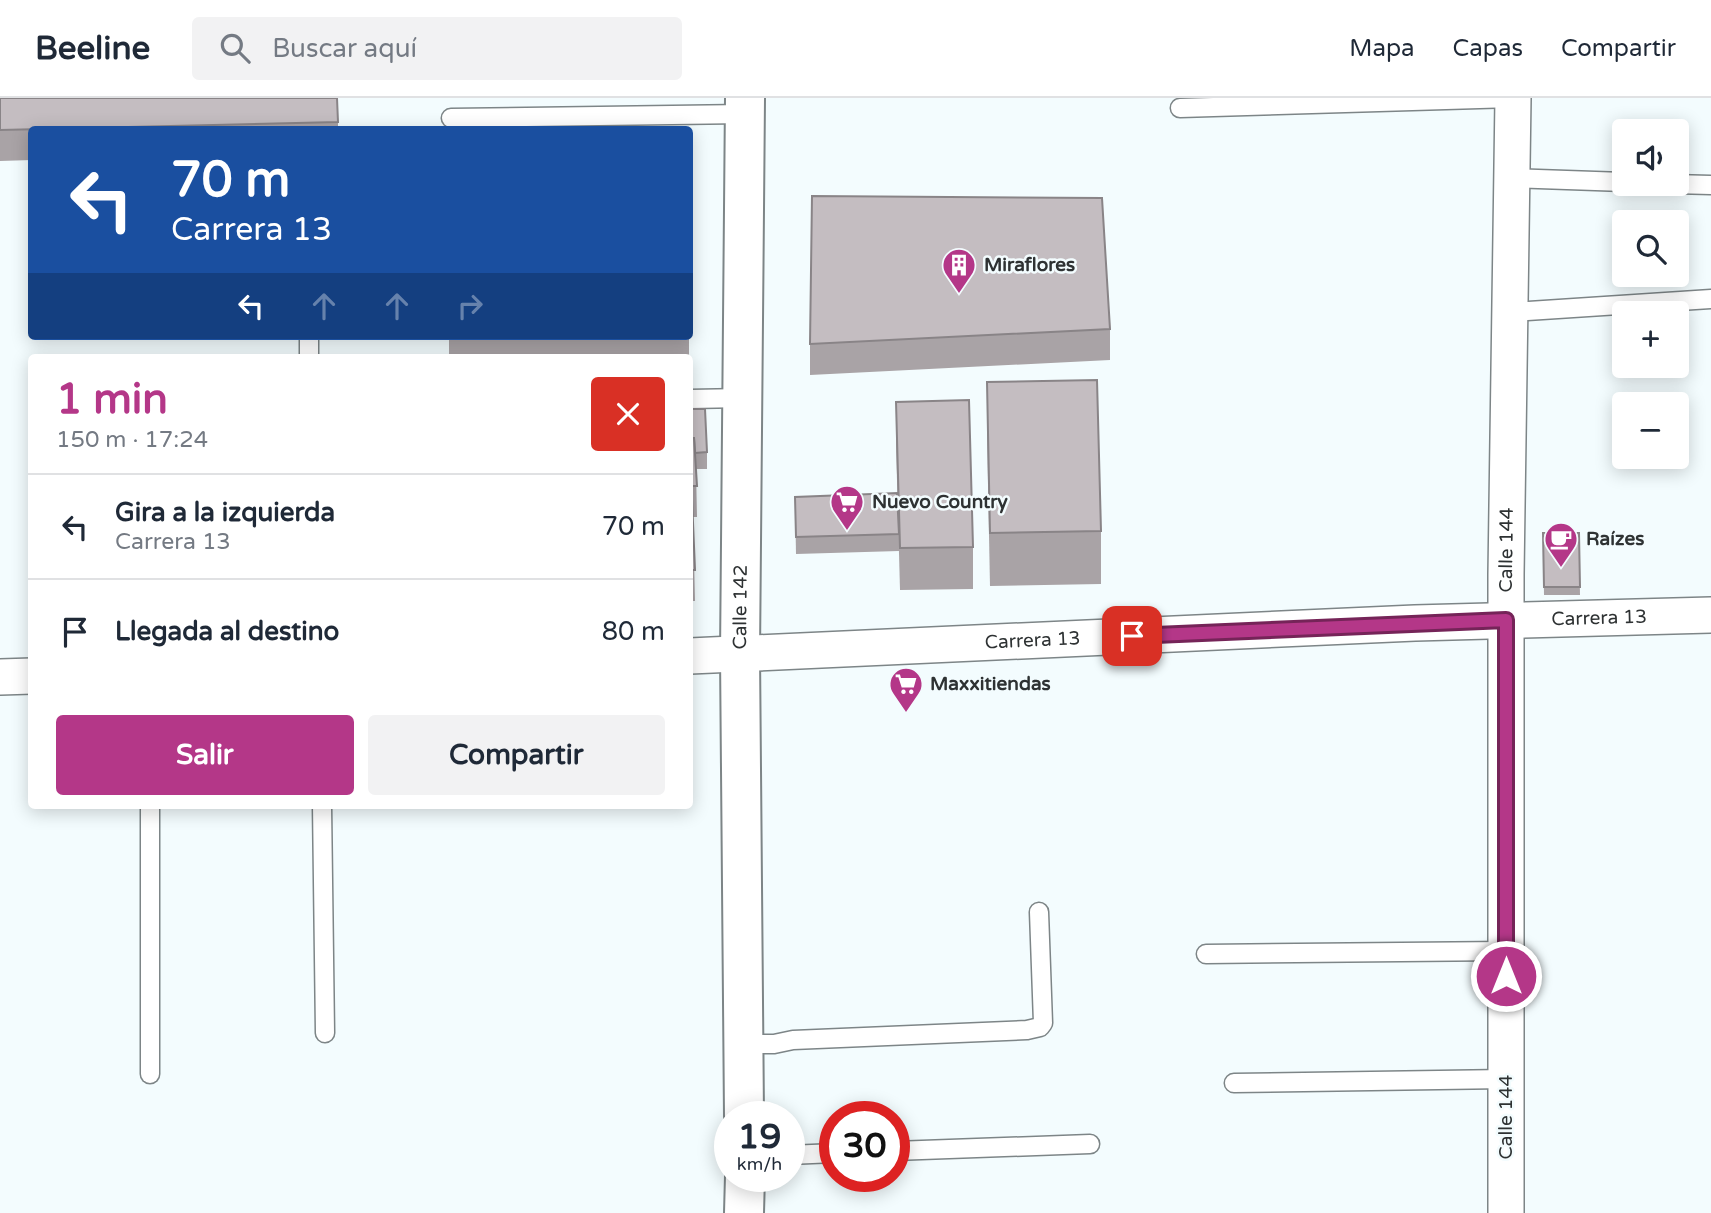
<!DOCTYPE html>
<html lang="es">
<head>
<meta charset="utf-8">
<style>
  body { margin:0; font-family:"Varela Round",sans-serif; background:#f2f2f3; color:#1f2937; height:100vh; display:flex; flex-direction:column; font-size:26px; white-space:nowrap }
  * { box-sizing:border-box; margin:0 }
  p { font-size:23px; color:#747a83 }
  .icon { flex:none; width:38px; height:38px; fill:none; stroke:currentColor; stroke-width:2; stroke-linecap:round; stroke-linejoin:round }
  .map { position:relative; flex:1; overflow:hidden }
  .side { position:absolute; left:28px; top:256px; width:665px; height:455px; display:flex; flex-direction:column; background:#fff; border-radius:7px; box-shadow:0 4px 18px #0003 }
  .side>* { flex:none }
  .hud { position:absolute; left:28px; top:28px; width:665px; height:214px; border-radius:7px; box-shadow:0 4px 18px #0003; background:#1a4fa0; color:#fff; overflow:hidden }
  .controls { position:absolute; left:1612px; top:21px; display:grid; gap:14px }
  .controls a { display:grid; place-items:center; width:77px; height:77px; border-radius:7px; background:#fff; box-shadow:0 4px 18px #0003; font-size:35px }
  .speed { position:absolute; left:714px; top:1003px; display:flex; gap:14px; font-size:35px; font-weight:700; text-align:center }
  .speed>* { display:grid; place-content:center; width:91px; height:91px; border-radius:50%; background:#fff; box-shadow:0 4px 18px #0003; line-height:1 }
  .speed small { font-size:18px; font-weight:400 }
  .speed .limit { border:10px solid #d22; background:#fff; color:#111 }
  .pin { position:absolute; display:grid; place-items:center; width:60px; height:60px; color:#fff; margin:-30px; border-radius:14px; box-shadow:0 4px 10px #0006 }
  .me { position:absolute; width:77px; margin:-38px; rotate:0deg; stroke-linejoin:round; filter:drop-shadow(0 0 5px #0008) }
  .turn { display:flex; align-items:center; gap:24px; height:147px; padding:0 28px; font-size:32px }
  .turn .icon { width:91px; height:91px; stroke-width:2.5 }
  .turn b { display:block; font-size:49px; line-height:60px }
  .lanes { display:flex; align-items:center; height:66px; padding:0 28px; background:#0003; justify-content:center; gap:35px; direction:ltr }
  .lanes .off { opacity:.35 }
  .round { display:grid; place-items:center; flex:none; width:74px; height:74px; border-radius:7px; background:#f2f2f3 }
  .headline { display:flex; align-items:center; justify-content:space-between; height:119px; padding:0 28px }
  h1 { font-size:42px; font-weight:700; line-height:52px; color:#b43788 }
  .action { display:flex; gap:14px; margin-top:auto; padding:14px 28px }
  .action a { flex:1; height:80px; border-radius:7px; background:#b43788; color:#fff; font-size:28px; font-weight:700; line-height:80px; text-align:center }
  .action a+a { background:#f2f2f3; color:#1f2937 }
  ul { padding:0; list-style:none }
  li { display:flex; align-items:center; gap:21px; height:105px; padding:0 28px; border-top:2px solid #e0e1e3 }
  li div { flex:1 }
  li b { display:block; font-size:26px }
  li em { font-style:normal }
  header { display:flex; align-items:center; gap:42px; box-sizing:border-box; height:98px; padding:0 35px; background:#fff; border-bottom:2px solid #e0e1e3 }
  header strong { font-size:33px }
  nav { display:flex; gap:38px; margin-inline-start:auto; font-size:24px }
  .search { width:490px; height:63px; background:#f2f2f3; display:flex; align-items:center; gap:18px; box-sizing:border-box; padding:0 24px; border-radius:7px; color:#747a83; font-size:26px }
  .map>svg:first-child { display:block }
  .lines { fill:none; stroke-linecap:round; stroke-linejoin:round }
  .lane-casing { stroke:#7d8587; stroke-width:21 }
  .street-casing { stroke:#7d8587; stroke-width:38 }
  .secondary-casing { stroke:#7d8587; stroke-width:42 }
  .lane { stroke:#fff; stroke-width:18 }
  .street { stroke:#fff; stroke-width:35 }
  .secondary { stroke:#fff; stroke-width:38 }
  .wall { fill:#a9a3a6 }
  .building { fill:#c4bdc1; stroke:#898487; stroke-width:2 }
  .route-casing { stroke:#752458; stroke-width:18 }
  .route { stroke:#b43788; stroke-width:12 }
  .labels { text-anchor:middle; dominant-baseline:central; stroke-width:5; stroke-linejoin:round; paint-order:stroke }
  .poi-label { font-size:19px; font-weight:bold; fill:#2e3233; stroke:#f3fcfe; text-anchor:start }
  .street-label { font-size:19px; fill:#2e3233; stroke:#f3fcfe }
</style>
</head>
<body>
<header>
<strong>Beeline</strong>
<div class="search"><svg class="icon" aria-label="search" viewBox="0 0 24 24"><circle cx="10" cy="10" r="6"/><path d="M15 15l6 6"/></svg>Buscar aquí</div>
<nav><a>Mapa</a><a>Capas</a><a>Compartir</a></nav>
</header>
<div class="map">
<svg width="1711" height="1115" viewBox="0 0 1711 1115">
  <rect width="100%" height="100%" fill="#f3fcfe"/>
  <g class="lines">
    <defs>
      <g id="lane">
        <path d="M1180,10l333,-10"/>
        <path d="M451,20l294,-4"/>
        <path d="M1512,80l112,4"/>
        <path d="M1673,86l38,1"/>
        <path d="M1511,214l200,-13"/>
        <path d="M309,238v21"/>
        <path d="M690,301l54,-1"/>
        <path d="M150,707v269"/>
        <path d="M322,707l3,228"/>
        <path d="M1206,856l300,-3"/>
        <path d="M742,946h32l19,-4 234,-10 13,-3 3,-4 -4,-111"/>
        <path d="M1234,985l272,-4"/>
        <path d="M894,1053l196,-7"/>
        <path d="M789,1057l46,-2"/>
      </g>
      <g id="street">
        <path id="s1" d="M690,558l725,-33 296,-8"/>
        <path d="M0,579l32,-1"/>
        <path id="s2" d="M1506,1115v-639l7,-476"/>
      </g>
      <g id="secondary">
        <path id="s3" d="M744,1018l-4,-462 5,-556"/>
        <path d="M744,1115l1,-37"/>
      </g>
    </defs>
    <use href="#lane" class="lane-casing"/>
    <use href="#street" class="street-casing"/>
    <use href="#secondary" class="secondary-casing"/>
    <use href="#lane" class="lane"/>
    <use href="#street" class="street"/>
    <use href="#secondary" class="secondary"/>
  </g>
  <g class="wall">
    <path d="M0,0l338,24v8h-306v30l-32,1z"/>
    <path d="M1110,231v31l-300,15v-31z"/>
    <rect x="449" y="238" width="240" height="21"/>
    <path d="M987,284l114,149v53l-111,2 -3,-152z"/>
    <path d="M896,304l77,145v42l-73,1 -4,-146z"/>
    <path d="M690,311l17,43v17h-11l1,48h-4l2,84h-5z"/>
    <path d="M795,399l104,37v17l-103,3z"/>
    <path d="M1543,435h36l1,62h-36z"/>
  </g>
  <g class="building">
    <path d="M0,0h337l1,24 -338,8z"/>
    <path d="M812,98l290,2 8,131 -300,15z"/>
    <path d="M1097,282l4,151 -111,2 -3,-151z"/>
    <path d="M969,302l4,147 -73,1 -4,-146z"/>
    <path d="M690,311h15l2,43 -12,1 -1,-15h-4z"/>
    <path d="M690,340h4l3,48h-7z"/>
    <path d="M897,395l2,41 -103,3 -1,-40z"/>
    <path d="M690,401h2l3,71h-5z"/>
    <path d="M1543,435h36l1,54h-36z"/>
  </g>
  <g class="lines">
    <defs>
      <path id="route" d="M1132,538l374,-16v356"/>
    </defs>
    <use href="#route" class="route-casing"/>
    <use href="#route" class="route"/>
  </g>
  <defs>
    <symbol id="building-pin" viewBox="-11 -11 22 30"><path d="M0 17L-7.5 6A9.5 9.5 0 1 1 7.5 6Z" fill="#b43788" stroke="#f3fcfe"/><path d="M-4-6H4V6H1V3H-1V6H-4ZM-2.5-4.3h1.7v1.8h-1.7ZM.8-4.3h1.7v1.8H.8ZM-2.5-1h1.7V.8h-1.7ZM.8-1h1.7V.8H.8Z" fill="#fff"/></symbol>
    <symbol id="supermarket-pin" viewBox="-11 -11 22 30"><path d="M0 17L-7.5 6A9.5 9.5 0 1 1 7.5 6Z" fill="#b43788" stroke="#f3fcfe"/><path d="M-6-5.5h2.5l.6 2H6L4.5 2H-2.5L-4.4-4H-6ZM-1.5 3.2a1.3 1.3 0 1 0 .1 0ZM3 3.2a1.3 1.3 0 1 0 .1 0Z" fill="#fff"/></symbol>
    <symbol id="cafe-pin" viewBox="-11 -11 22 30"><path d="M0 17L-7.5 6A9.5 9.5 0 1 1 7.5 6Z" fill="#b43788" stroke="#f3fcfe"/><path d="M-5.5-4.5H6V0H3Q3 3.5 0 3.5H-2.5Q-5.5 3.5-5.5 0ZM3-3.2v2h1.7v-2ZM-6 4.5H4V6H-6Z" fill="#fff"/></symbol>
  </defs>
  <g fill-rule="evenodd">
    <use href="#building-pin" x="940" y="148" width="38" height="52"/>
    <use href="#supermarket-pin" x="828" y="385" width="38" height="52"/>
    <use href="#cafe-pin" x="1542" y="422" width="38" height="52"/>
    <use href="#supermarket-pin" x="887" y="567" width="38" height="52"/>
  </g>
  <g class="labels">
    <g class="poi-label">
      <text x="984" y="167">Miraflores</text>
      <text x="872" y="404">Nuevo Country</text>
      <text x="1586" y="441">Raízes</text>
      <text x="930" y="586">Maxxitiendas</text>
    </g>
    <g class="street-label">
      <text stroke="none"><textPath href="#s2" startOffset="663">Calle 144</textPath></text>
      <text stroke="none"><textPath href="#s3" startOffset="509">Calle 142</textPath></text>
      <text stroke="none"><textPath href="#s1" startOffset="910">Carrera 13</textPath></text>
      <text stroke="none"><textPath href="#s1" startOffset="343">Carrera 13</textPath></text>
      <text transform="translate(1506 1019) rotate(-90)">Calle 144</text>
    </g>
  </g>
</svg>
<div class="controls">
<a><svg class="icon" aria-label="sound" viewBox="0 0 24 24"><path d="M4 9h4l5-4v14l-5-4H4zM17 9q2 3 0 6"/></svg></a>
<a><svg class="icon" aria-label="search" viewBox="0 0 24 24"><circle cx="10" cy="10" r="6"/><path d="M15 15l6 6"/></svg></a>
<a>+</a>
<a>−</a>
</div>
<div class="speed"><div>19<small>km/h</small></div><div class="limit">30</div></div>
<div class="pin" style="left:1132px;top:538px;background:#d93025"><svg class="icon" aria-label="arrive" viewBox="0 0 24 24"><path d="M6 21V4h12l-3 4 3 4H6"/></svg></div>
<svg class="me" style="left:1506px;top:878px" viewBox="-20 -20 40 40"><circle r="17" fill="#b43788" stroke="#fff" stroke-width="3"/><path d="M0-11L8 9 0 5-8 9z" fill="#fff"/></svg>
<div class="hud">
<div class="turn"><svg class="icon" aria-label="left" viewBox="0 0 24 24"><path d="M17 20v-9H6M10 6l-5 5 5 5"/></svg><div><b>70 m</b>Carrera 13</div></div>
<div class="lanes"><svg class="icon" aria-label="left" viewBox="0 0 24 24"><path d="M17 20v-9H6M10 6l-5 5 5 5"/></svg><svg class="icon off" aria-label="ahead" viewBox="0 0 24 24"><path d="M12 20V5M6 11l6-6 6 6"/></svg><svg class="icon off" aria-label="ahead" viewBox="0 0 24 24"><path d="M12 20V5M6 11l6-6 6 6"/></svg><svg class="icon off" aria-label="right" viewBox="0 0 24 24"><path d="M7 20v-9h11M14 6l5 5-5 5"/></svg></div>
</div>
<section class="side">
<div class="headline"><div><h1>1 min</h1><p>150 m · 17:24</p></div><a class="round" style="background:#d93025;color:#fff"><svg class="icon" aria-label="close" viewBox="0 0 24 24"><path d="M6 6l12 12M18 6L6 18"/></svg></a></div>
<ul>
<li><svg class="icon" aria-label="left" viewBox="0 0 24 24"><path d="M17 20v-9H6M10 6l-5 5 5 5"/></svg><div><b>Gira a la izquierda</b><p>Carrera 13</p></div><em>70 m</em></li>
<li><svg class="icon" aria-label="arrive" viewBox="0 0 24 24"><path d="M6 21V4h12l-3 4 3 4H6"/></svg><div><b>Llegada al destino</b></div><em>80 m</em></li>
</ul>
<div class="action"><a>Salir</a><a>Compartir</a></div>
</section>
</div>
</body>
</html>
